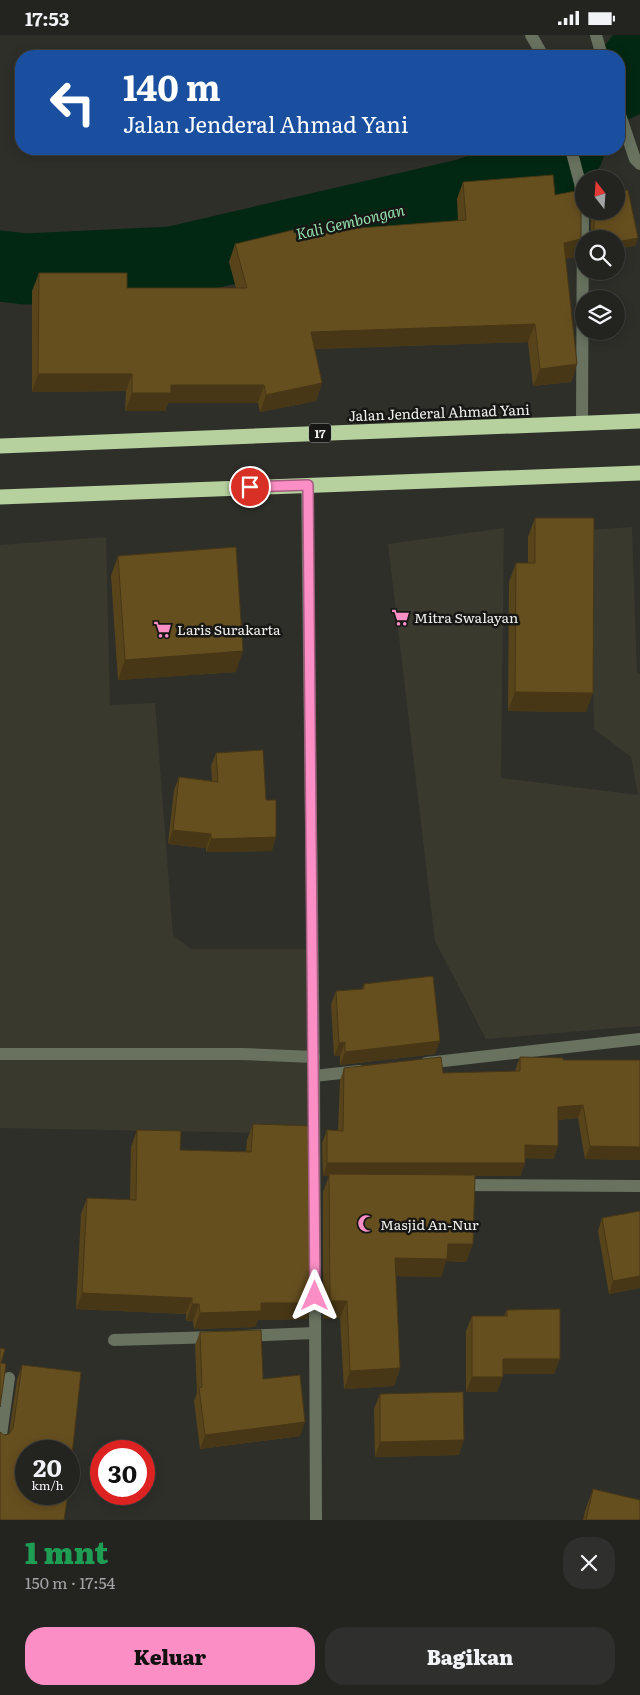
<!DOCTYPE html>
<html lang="id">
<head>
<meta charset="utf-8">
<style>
  body { margin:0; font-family:Literata,serif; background:#2f2f2d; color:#f1f3f6; height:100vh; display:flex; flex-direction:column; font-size:19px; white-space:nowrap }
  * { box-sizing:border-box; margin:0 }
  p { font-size:16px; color:#a3a4a5 }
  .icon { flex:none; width:28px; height:28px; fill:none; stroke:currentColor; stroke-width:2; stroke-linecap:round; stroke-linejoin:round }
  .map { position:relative; height:1485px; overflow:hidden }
  .panel { display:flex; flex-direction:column; background:#232320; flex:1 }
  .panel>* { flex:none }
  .guide { position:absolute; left:15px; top:15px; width:610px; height:105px; border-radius:20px; box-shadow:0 2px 12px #0003,0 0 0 1px #40403e; background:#1a4fa0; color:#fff; overflow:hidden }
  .needle { width:32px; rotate:343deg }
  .controls { position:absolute; left:575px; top:135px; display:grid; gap:10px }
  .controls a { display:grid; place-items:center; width:50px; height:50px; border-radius:50%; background:#232320; box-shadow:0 2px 12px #0003,0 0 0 1px #40403e; font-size:25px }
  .speed { position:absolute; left:15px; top:1405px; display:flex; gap:10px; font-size:25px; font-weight:700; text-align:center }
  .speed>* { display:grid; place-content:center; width:65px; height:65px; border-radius:50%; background:#232320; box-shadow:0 2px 12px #0003,0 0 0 1px #40403e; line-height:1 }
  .speed small { font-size:12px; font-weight:400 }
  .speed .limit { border:8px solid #d22; background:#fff; color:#111 }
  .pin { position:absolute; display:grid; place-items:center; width:42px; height:42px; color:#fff; margin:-21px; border:2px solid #fff; border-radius:50%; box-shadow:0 1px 5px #0007 }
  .me { position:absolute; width:55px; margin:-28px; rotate:0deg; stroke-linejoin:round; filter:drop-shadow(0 0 4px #0008) }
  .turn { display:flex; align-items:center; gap:18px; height:105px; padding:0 25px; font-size:22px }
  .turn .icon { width:65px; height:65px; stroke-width:2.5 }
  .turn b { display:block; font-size:35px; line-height:42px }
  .round { display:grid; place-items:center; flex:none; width:52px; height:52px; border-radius:20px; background:#2f2f2d }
  .head { display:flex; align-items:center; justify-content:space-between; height:85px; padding:0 25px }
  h1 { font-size:30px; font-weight:800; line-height:38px; color:#1e9e55 }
  .primary-button { display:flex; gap:10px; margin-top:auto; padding:10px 25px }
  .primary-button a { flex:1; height:58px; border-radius:20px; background:#fb8fc5; color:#111; font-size:20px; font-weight:800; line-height:58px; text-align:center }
  .primary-button a+a { background:#2f2f2d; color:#f1f3f6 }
  .status { display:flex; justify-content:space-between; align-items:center; height:35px; padding:0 25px; background:#232320; direction:ltr }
  .status svg { height:14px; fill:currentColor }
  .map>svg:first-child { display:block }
  .built { fill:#3a392e }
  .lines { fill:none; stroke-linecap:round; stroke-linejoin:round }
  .river { stroke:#022712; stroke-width:71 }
  .lane { stroke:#68725f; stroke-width:12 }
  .street { stroke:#68725f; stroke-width:12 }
  .highway { stroke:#b6d09e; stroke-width:15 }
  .wall { fill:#58441b }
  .shaded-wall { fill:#473716 }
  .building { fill:#664f1f; stroke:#473716 }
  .route-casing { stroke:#a35d80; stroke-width:12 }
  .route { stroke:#fb8fc5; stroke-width:9 }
  .labels { text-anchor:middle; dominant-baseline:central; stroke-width:5; stroke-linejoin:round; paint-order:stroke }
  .shield { fill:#171715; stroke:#afafac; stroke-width:1 }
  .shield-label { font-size:12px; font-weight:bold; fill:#f0f0ed }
  .street-label { font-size:14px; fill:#f0f0ed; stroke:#171715 }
  .poi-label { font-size:14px; fill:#f0f0ed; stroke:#171715; text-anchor:start }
  .water-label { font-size:15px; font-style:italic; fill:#94dfac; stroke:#171715 }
</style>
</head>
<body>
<div class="status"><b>17:53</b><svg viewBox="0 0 49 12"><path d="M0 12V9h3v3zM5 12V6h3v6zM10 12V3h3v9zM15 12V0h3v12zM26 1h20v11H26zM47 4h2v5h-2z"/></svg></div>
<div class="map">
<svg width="640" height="1485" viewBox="0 0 640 1485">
  <rect width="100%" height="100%" fill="#2f2f2a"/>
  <g class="built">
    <path d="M632,492l5,147h3v352l-154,13 -51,-98 -47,-397 116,-16 -3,250 137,17 -7,-38 -37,-28 -6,-199z"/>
    <path d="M106,502l4,168 45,-2 18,232 18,14h124l5,185 -320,-6v-583z"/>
  </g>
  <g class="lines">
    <g class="river">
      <path d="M619,50l21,-27"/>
      <path d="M0,231l26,3 146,-7 294,-68 93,-32 10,-13"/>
    </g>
    <g class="lane">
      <path d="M596,0l6,21"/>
      <path d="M619,77l16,47 5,5"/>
      <path d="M0,1019h243l71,3"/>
    </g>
    <g class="street">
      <path d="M531,0l12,21"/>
      <path d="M571,114l9,34 3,22 -1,218"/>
      <path d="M307,450l7,591 2,444"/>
      <path d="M426,1028l214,-24"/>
      <path d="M314,1041l45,-5"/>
      <path d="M458,1150l182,1"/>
      <path d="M245,1301l70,-3"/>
      <path d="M114,1305l101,-3"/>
      <path d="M0,1407l9,-64"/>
    </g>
    <g class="highway">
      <path d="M0,411l640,-25"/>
      <path d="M0,462l640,-24"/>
    </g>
  </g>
  <g class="wall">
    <path d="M463,147l92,13 26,44 -6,18 -10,2 12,105 -6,18 -38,4 -5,-44 -213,7 7,34 -6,18 -56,11 -2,-9h-90l-3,8h-40l1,-20 -94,1v-101l7,-18 88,15h109l-7,-26 6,-18 59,-11 164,-12 -1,-22z"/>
    <path d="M591,176h25l19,35 -19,-7h-25z"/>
    <path d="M535,483l51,194 -78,-1 1,-129 7,-19h12v-26z"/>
    <path d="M118,521l118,116 -118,8 -7,-104z"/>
    <path d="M216,718l50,47 6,51 -66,1v-4l-38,-4 6,-54 5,-13 33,4 -1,-15z"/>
    <path d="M364,949l71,70 -95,11v-9h-6l-3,-52 5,-13 26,-2z"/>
    <path d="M520,1022l43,3h77v100l-55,-1 -7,-41 -20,2v26l-5,13 -28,-1v5l-5,13h-46l-8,86 -20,-1 -5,16 -45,-1 4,92 -6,18 -50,3 -4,-71 -17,1v-127l6,-16h-6l-1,-33 5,-13 11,1 2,-50 4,-13 99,5 72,-2z"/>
    <path d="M253,1089l60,179 -6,16 -49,1 -3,7 -61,2 -1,-8h-7v-7l-110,-5 5,-95 6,-16 43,2 1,-53 6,-17 43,20 66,2 1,-12z"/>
    <path d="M640,1176v77l-31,6 -11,-63 4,-13z"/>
    <path d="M507,1275l47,64h-51l-6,18h-31v-61l6,-15h32z"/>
    <path d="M200,1297l63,47 37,57 -100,13 -6,-48 3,-8 -2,-48z"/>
    <path d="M22,1330l-22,155 4,-85 5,-1 8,-54z"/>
    <path d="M380,1359l79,61 -84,2 -1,-48z"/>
    <path d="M593,1454l47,31h-57l2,-9z"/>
  </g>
  <g class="shaded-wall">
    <path d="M638,203l-3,8 -19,3v-7z"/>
    <path d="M581,204l-6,18 -18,3 7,-17z"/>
    <path d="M535,289l-7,18 -223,7 6,-17z"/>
    <path d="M577,329l-6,18 -38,4 7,-17z"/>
    <path d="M38,339h94l-6,17 -94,1z"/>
    <path d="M322,348l-6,18 -56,11 6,-17z"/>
    <path d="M171,350h93l-6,18h-90l-3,8h-40l7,-18z"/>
    <path d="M243,616l-7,21 -118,8 7,-20z"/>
    <path d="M515,657l78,1 -7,19 -78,-1z"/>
    <path d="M173,795l38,4 -5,14 -38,-4z"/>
    <path d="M276,802l-4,14 -66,1 5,-13z"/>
    <path d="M440,1006l-5,13 -95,11 5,-13z"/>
    <path d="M345,1007l-5,14h-6l5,-13z"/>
    <path d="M583,1070l-5,13 -25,2 5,-13z"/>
    <path d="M525,1110l33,1 -5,13 -33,-1z"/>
    <path d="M590,1111l50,1v13l-55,-1z"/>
    <path d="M327,1128h198l-5,13h-197z"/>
    <path d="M448,1209h25l-7,18 -20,-1 -5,16 -52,-1 6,-18z"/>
    <path d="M640,1241v12l-31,6 4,-13z"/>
    <path d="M82,1258l110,5 -6,16 -110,-5z"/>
    <path d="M330,1266h17l-7,17 -17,1z"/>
    <path d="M261,1268h52l-6,16 -49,1 -3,7 -61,2 6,-16z"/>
    <path d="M192,1269h7l-6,17h-7z"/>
    <path d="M503,1324h57l-6,15h-57z"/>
    <path d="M400,1333l-6,18 -50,3 6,-18z"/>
    <path d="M472,1342h31l-6,15h-31z"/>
    <path d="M305,1387l-5,14 -100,13 5,-14z"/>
    <path d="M464,1405l-5,15 -84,2 5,-15z"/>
  </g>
  <g class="building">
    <path d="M553,140l2,20 26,-5v49l-17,4 13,121 -37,5 -5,-45 -224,8 11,51 -56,12 -2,-10h-93v8h-39v-19h-94l1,-101h88v15h120l-12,-44 58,-14 1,3 172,-13 -3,-38z"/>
    <path d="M628,155l10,48 -22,4v-3h-22v-28h22v-19z"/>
    <path d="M535,483h59l-1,175 -78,-1 1,-129h19z"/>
    <path d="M236,512l7,104 -118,9 -7,-104z"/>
    <path d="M263,715l3,50h10v37l-65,2v-5l-38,-4 6,-53 39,5 -2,-29z"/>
    <path d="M433,941l7,65 -95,11v-10l-6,1 -3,-52 28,-2v-5z"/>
    <path d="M441,1022l2,16 77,-2v-14l43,1v2h77v87l-50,-1 -7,-41 -25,2v39l-33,-1v18h-198v-33l16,1 1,-63z"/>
    <path d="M253,1089l59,2 1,177h-52v8l-61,2 -1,-9h-7v-6l-110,-5 5,-95 49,2 1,-70 44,1 -1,19 71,2z"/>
    <path d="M329,1139l146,1 -2,69h-25l-1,15 -52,-1 5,110 -50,3 -3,-70h-17z"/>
    <path d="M640,1176v65l-27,5 -11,-63z"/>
    <path d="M560,1274v50h-57v18h-31v-61h35v-6z"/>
    <path d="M261,1295l2,49 37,-4 5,47 -100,13 -6,-47 3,-1 -2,-55z"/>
    <path d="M0,1313l5,1 -4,14 5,1 -6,43z"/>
    <path d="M22,1330l59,7 -12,111v-32h-43v43h42l-4,26h-64v-88l4,3 5,-1 4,-6z"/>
    <path d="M463,1357l1,48 -84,2v-48z"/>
    <path d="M593,1454l47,11v20h-54z"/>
  </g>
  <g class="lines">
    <defs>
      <path id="route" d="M250,452l58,-2 7,811"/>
    </defs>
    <use href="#route" class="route-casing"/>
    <use href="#route" class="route"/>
  </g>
  <defs>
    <symbol id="supermarket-bare" viewBox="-9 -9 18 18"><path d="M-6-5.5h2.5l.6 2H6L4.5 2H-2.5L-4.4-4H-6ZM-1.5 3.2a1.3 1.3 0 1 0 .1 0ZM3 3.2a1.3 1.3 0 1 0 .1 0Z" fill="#fb8fc5" stroke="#171715" stroke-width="2.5" paint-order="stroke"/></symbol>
    <symbol id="mosque-bare" viewBox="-9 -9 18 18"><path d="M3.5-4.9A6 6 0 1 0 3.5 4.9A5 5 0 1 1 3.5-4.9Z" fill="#fb8fc5" stroke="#171715" stroke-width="2.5" paint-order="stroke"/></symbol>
  </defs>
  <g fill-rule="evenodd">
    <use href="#supermarket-bare" x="388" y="570" width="25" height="25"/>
    <use href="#supermarket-bare" x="150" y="582" width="25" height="25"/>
    <use href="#mosque-bare" x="354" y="1176" width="25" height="25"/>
  </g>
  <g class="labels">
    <rect class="shield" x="309" y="388.5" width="22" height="19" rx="4"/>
    <g class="shield-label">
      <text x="320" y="398">17</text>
    </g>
    <g class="street-label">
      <text transform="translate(439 377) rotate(-2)">Jalan Jenderal Ahmad Yani</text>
    </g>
    <g class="poi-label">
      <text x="414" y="582">Mitra Swalayan</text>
      <text x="177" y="594">Laris Surakarta</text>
      <text x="380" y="1189">Masjid An-Nur</text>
    </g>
    <g class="water-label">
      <text transform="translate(350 186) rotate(-13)">Kali Gembongan</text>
    </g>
  </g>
</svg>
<div class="controls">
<a><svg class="needle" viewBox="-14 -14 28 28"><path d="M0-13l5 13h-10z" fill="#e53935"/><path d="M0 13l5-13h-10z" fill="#a3a4a5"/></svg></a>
<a><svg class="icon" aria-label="search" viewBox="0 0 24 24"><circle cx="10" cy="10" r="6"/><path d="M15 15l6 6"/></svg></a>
<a><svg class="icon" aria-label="layers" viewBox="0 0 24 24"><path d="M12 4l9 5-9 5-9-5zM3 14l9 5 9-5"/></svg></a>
</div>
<div class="speed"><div>20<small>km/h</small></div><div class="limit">30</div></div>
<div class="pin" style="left:250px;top:452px;background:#d93025"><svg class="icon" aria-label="arrive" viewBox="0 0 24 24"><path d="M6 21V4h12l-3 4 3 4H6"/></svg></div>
<svg class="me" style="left:315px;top:1261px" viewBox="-20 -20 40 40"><path d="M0-17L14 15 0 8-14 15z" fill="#fb8fc5" stroke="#fff" stroke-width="4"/></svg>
<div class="guide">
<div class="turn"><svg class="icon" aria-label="left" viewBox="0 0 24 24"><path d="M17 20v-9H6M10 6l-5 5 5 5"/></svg><div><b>140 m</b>Jalan Jenderal Ahmad Yani</div></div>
</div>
</div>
<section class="panel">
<div class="head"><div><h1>1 mnt</h1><p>150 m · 17:54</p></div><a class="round"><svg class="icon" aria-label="close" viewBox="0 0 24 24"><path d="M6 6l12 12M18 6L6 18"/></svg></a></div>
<div class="primary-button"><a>Keluar</a><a>Bagikan</a></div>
</section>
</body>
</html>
